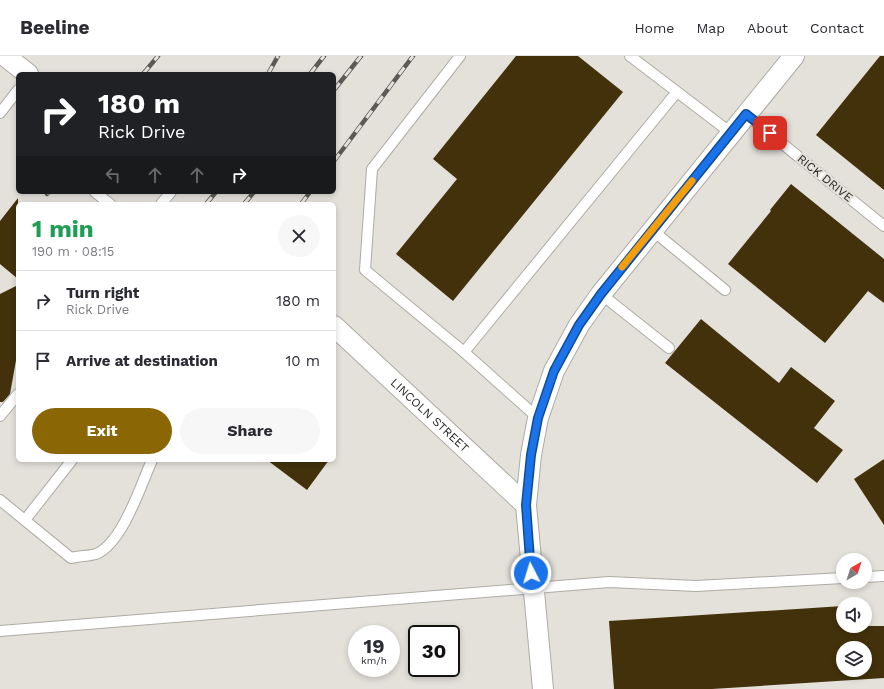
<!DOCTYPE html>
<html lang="en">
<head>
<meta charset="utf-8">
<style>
  body { margin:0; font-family:"Work Sans",sans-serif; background:#f7f7f7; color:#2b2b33; height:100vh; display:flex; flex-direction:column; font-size:15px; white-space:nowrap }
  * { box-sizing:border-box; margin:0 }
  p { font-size:13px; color:#7c7c81 }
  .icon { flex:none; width:22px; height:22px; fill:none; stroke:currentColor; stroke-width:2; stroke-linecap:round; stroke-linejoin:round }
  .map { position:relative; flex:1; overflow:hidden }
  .drawer { position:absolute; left:16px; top:146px; width:320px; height:260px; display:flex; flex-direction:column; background:#fff; border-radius:6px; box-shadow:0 2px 6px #0003 }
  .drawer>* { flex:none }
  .banner { position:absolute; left:16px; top:16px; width:320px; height:122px; border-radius:6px; box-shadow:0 2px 6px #0003; background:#202124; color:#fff; overflow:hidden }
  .needle { width:26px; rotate:39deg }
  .controls { position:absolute; left:836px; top:497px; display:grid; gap:8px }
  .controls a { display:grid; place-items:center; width:36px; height:36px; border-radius:50%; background:#fff; box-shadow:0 2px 6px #0003; font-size:20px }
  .speed { position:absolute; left:348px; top:569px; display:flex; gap:8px; font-size:20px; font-weight:700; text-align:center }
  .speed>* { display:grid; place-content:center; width:52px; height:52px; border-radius:50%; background:#fff; box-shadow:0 2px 6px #0003; line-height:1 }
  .speed small { font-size:10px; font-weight:400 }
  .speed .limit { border:2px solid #111; border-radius:6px; background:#fff; color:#111 }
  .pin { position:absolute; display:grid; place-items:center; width:34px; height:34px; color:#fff; margin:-17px; border-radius:8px; box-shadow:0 2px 6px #0006 }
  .me { position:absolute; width:44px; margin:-22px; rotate:355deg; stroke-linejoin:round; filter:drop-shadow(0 0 3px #0008) }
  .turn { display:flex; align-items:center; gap:14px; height:84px; padding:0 16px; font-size:18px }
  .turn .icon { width:52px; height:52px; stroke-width:2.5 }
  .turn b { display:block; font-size:28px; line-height:34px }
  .lanes { display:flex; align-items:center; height:38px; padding:0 16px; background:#0003; justify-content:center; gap:20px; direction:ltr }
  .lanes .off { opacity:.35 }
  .round { display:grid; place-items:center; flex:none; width:42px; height:42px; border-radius:21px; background:#f7f7f7 }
  .headline { display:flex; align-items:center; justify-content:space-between; height:68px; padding:0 16px }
  h1 { font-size:24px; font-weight:700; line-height:30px; color:#1e9e55 }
  .action { display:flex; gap:8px; margin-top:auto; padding:8px 16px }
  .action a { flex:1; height:46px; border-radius:24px; background:#8a6605; color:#fff; font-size:16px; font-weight:700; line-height:46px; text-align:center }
  .action a+a { background:#f7f7f7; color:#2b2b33 }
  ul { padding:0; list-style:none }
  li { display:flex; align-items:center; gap:12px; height:60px; padding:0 16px; border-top:1px solid #e1e1e2 }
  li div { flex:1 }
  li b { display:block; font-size:15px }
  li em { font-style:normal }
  header { display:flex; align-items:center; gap:24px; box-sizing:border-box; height:56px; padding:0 20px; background:#fff; border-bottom:1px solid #e1e1e2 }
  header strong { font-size:19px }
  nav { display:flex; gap:22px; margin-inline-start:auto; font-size:14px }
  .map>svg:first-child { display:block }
  .building { fill:#42310b; fill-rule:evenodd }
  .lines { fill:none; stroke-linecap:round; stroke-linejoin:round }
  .lane-casing { stroke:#aeaba5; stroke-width:12 }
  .street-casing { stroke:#aeaba5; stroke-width:22 }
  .lane { stroke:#fff; stroke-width:10 }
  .street { stroke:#fff; stroke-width:20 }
  .rail-casing { stroke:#5c5956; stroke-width:4.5 }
  .rail { stroke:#e4e1db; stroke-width:3; stroke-dasharray:9; stroke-linecap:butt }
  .route-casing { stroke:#114b97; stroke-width:10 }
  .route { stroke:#1a73e8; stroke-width:7 }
  .slow { stroke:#f59e0b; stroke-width:7 }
  .labels { text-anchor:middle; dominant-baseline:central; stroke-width:4; stroke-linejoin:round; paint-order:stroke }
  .street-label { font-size:12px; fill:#282624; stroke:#e4e1db }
</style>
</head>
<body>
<header>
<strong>Beeline</strong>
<nav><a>Home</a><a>Map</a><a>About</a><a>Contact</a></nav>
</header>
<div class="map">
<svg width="884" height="633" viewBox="0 0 884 633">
  <rect width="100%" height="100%" fill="#e4e1db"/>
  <g class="building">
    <path d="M516,0h62l45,36 -170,209 -57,-47 61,-75 -24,-20z"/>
    <path d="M880,0h4v134l-68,-55z"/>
    <path d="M791,128l93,75v44l-16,-12 -43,52 -97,-79 43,-53 -1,-1z"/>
    <path d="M18,142v81l-18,-15v-43z"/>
    <path d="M18,229v64l-8,45 -7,8h-3v-108z"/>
    <path d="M701,263l78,64 12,-16 44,34 -21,27 29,22 -26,33 -152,-120z"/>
    <path d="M884,403v66l-30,-46z"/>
    <path d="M267,404h62l-22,30z"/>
    <path d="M843,550v20h41v52l-172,11h-98l-5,-68zM843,592h22v22h-22z"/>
  </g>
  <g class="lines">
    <defs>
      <g id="lane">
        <path d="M460,0l-88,113 -7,101 99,82 212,-259"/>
        <path d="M630,0l101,77"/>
        <path d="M0,57l18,-23"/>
        <path d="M747,59l137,111"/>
        <path d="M95,136l15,12"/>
        <path d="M161,148l10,-12"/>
        <path d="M652,174l73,60"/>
        <path d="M601,238l68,54"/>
        <path d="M464,296l74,66"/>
        <path d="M0,360l18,-22"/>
        <path d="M0,444l71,58c8,-2 18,-2 25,-4 26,-10 45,-69 56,-94"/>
        <path d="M25,464l47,-60"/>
        <path d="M865,521l19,-1"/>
        <path d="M0,575l609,-49 87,4 147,-8"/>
      </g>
      <g id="street">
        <path d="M5,0l23,18"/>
        <path id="s1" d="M334,270l192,179"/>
        <path d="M543,633l-17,-184 5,-50 7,-37 16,-47 25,-46 22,-31 193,-238"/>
      </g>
    </defs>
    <use href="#lane" class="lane-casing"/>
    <use href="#street" class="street-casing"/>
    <use href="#lane" class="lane"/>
    <use href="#street" class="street"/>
    <defs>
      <g id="rail">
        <path d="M143,18l15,-18"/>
        <path d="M268,18l10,-18"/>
        <path d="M310,18l14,-18"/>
        <path d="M334,34l27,-34"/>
        <path d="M334,105l79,-105"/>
        <path d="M47,138l2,-2"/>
        <path d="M206,148l10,-12"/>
        <path d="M244,148l10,-12"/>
        <path d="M301,148l9,-12"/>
      </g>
    </defs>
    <use href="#rail" class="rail-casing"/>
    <use href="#rail" class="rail"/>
  </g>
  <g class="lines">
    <defs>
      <path id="route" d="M531,517l-5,-68 5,-50 7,-37 16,-47 25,-46 22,-31 145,-180 24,19"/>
    </defs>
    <use href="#route" class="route-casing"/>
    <use href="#route" class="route"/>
    <path class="slow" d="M622,211l70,-86"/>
  </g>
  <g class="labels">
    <g class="street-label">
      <text transform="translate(825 122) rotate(39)">RICK DRIVE</text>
      <text stroke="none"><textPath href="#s1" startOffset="131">LINCOLN STREET</textPath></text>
    </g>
  </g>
</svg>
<div class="controls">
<a><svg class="needle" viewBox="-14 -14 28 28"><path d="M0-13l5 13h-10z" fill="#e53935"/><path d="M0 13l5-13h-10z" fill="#7c7c81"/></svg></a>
<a><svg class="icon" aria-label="sound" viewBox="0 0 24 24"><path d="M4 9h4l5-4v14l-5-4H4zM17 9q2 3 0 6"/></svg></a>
<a><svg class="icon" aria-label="layers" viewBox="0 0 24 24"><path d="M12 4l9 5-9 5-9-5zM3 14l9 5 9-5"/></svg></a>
</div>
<div class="speed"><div>19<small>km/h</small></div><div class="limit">30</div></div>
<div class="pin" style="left:770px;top:77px;background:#d93025"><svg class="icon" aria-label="arrive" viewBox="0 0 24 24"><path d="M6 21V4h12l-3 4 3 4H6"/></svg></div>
<svg class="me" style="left:531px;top:517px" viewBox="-20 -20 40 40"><circle r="17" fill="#1a73e8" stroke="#fff" stroke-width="3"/><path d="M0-11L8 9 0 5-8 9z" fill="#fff"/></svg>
<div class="banner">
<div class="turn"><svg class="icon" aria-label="right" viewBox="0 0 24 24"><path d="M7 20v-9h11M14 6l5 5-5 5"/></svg><div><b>180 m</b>Rick Drive</div></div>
<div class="lanes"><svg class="icon off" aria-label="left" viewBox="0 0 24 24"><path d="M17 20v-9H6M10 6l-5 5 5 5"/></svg><svg class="icon off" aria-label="ahead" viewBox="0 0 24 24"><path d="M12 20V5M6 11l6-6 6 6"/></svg><svg class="icon off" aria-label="ahead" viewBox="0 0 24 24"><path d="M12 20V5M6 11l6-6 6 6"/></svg><svg class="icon" aria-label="right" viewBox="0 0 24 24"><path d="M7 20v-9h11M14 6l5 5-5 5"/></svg></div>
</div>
<section class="drawer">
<div class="headline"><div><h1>1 min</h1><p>190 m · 08:15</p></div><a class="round"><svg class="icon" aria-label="close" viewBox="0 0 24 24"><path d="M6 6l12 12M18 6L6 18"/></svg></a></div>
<ul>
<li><svg class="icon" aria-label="right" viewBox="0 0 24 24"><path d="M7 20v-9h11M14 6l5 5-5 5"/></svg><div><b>Turn right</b><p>Rick Drive</p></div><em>180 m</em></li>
<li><svg class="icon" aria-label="arrive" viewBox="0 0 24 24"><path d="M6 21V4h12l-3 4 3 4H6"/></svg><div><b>Arrive at destination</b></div><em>10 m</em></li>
</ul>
<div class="action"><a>Exit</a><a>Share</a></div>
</section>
</div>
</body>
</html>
